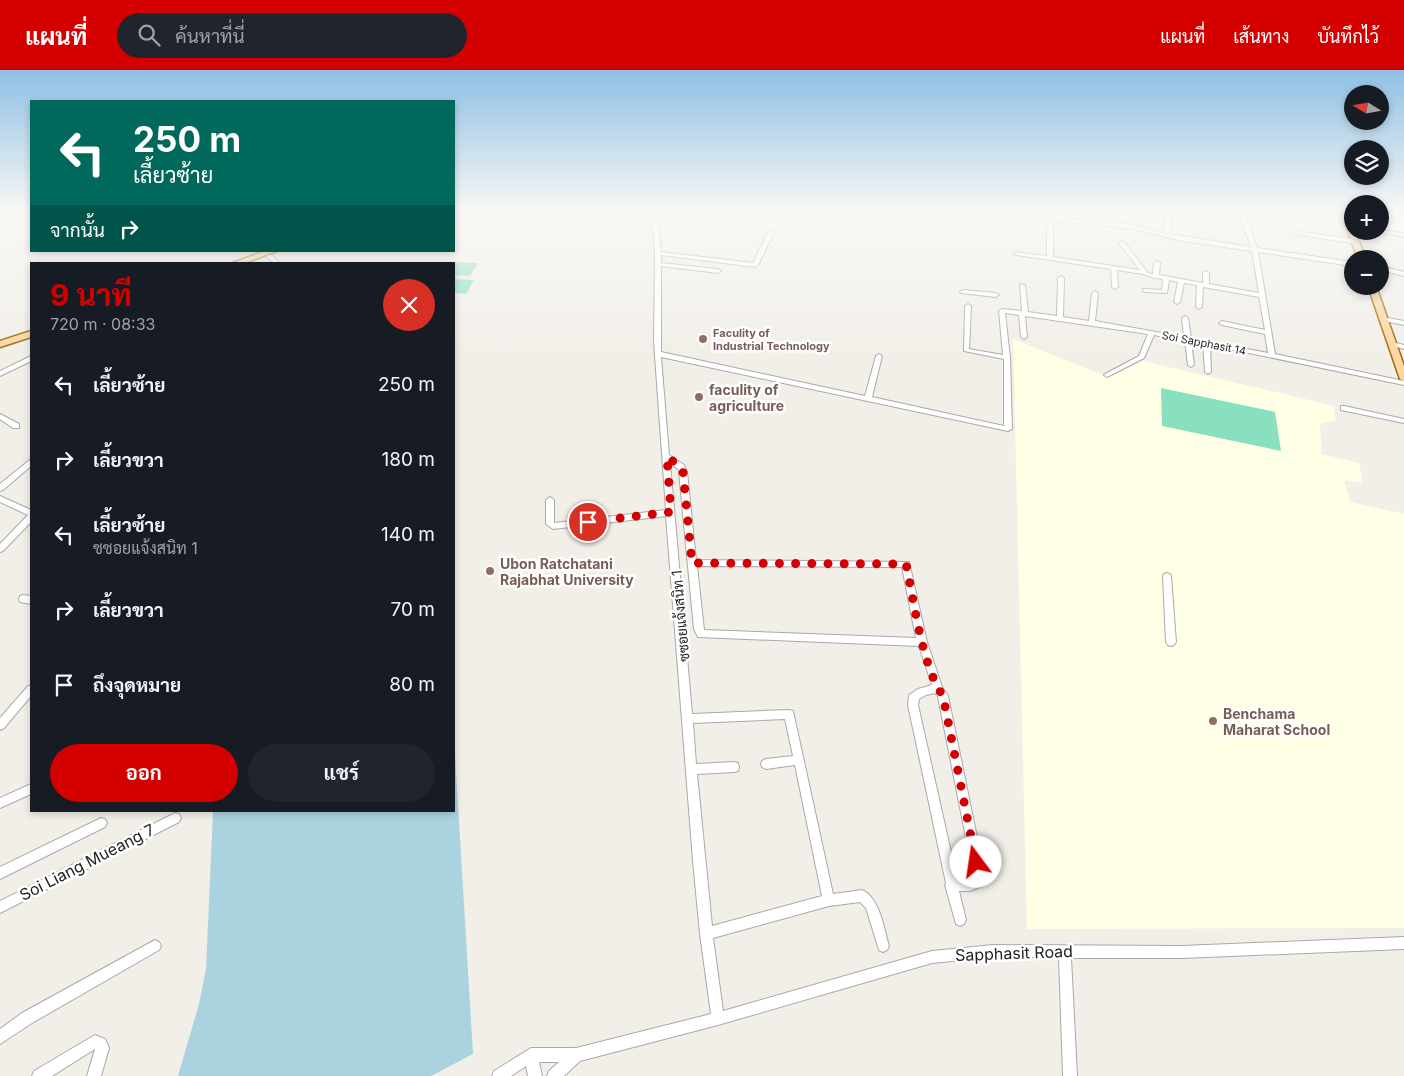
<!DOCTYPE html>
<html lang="th">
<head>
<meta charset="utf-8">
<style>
  body { margin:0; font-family:Inter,Sarabun,sans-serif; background:#20242c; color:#f1f3f6; height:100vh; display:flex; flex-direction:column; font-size:19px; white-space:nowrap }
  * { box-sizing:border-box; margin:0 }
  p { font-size:16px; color:#9ea1a6 }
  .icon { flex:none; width:28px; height:28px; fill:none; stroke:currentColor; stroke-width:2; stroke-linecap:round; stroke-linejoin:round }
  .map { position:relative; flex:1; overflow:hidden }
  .sheet { position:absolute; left:30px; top:192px; width:425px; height:550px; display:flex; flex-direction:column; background:#171b24; border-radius:0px; box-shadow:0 2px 8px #0003 }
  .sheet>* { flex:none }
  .hud { position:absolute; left:30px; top:30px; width:425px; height:152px; border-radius:0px; box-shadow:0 2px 8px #0003; background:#00695c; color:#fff; overflow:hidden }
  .needle { width:32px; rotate:281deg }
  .tools { position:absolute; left:1344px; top:15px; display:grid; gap:10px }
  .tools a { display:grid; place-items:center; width:45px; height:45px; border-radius:50%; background:#171b24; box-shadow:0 2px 8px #0003; font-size:25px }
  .pin { position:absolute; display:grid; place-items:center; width:42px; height:42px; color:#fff; margin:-21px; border:2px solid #fff; border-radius:50%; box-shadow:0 1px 5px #0007 }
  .me { position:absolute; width:55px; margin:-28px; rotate:346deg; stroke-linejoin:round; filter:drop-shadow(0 0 4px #0008) }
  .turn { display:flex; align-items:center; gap:18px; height:105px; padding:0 20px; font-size:22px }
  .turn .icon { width:65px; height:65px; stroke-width:2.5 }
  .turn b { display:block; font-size:35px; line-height:42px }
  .then { display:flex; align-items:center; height:48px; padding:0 20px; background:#0003; gap:10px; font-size:19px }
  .round { display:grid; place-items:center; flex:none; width:52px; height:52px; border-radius:26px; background:#20242c }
  .headline { display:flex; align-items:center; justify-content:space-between; height:85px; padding:0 20px }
  h1 { font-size:30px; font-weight:700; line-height:38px; color:#d40000 }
  .button { display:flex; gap:10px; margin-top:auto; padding:10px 20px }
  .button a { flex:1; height:58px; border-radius:30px; background:#d40000; color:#fff; font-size:20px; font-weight:700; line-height:58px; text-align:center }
  .button a+a { background:#20242c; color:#f1f3f6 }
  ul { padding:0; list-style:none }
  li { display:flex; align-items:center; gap:15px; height:75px; padding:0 20px }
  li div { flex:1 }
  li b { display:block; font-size:19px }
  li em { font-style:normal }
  header { display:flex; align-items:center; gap:30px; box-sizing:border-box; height:70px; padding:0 25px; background:#d40000; color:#fff }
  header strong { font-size:24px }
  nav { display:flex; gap:28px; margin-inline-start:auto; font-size:18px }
  .search { width:350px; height:45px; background:#20242c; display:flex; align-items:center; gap:12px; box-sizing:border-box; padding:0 18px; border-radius:28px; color:#9ea1a6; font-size:19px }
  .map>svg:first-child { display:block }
  .education { fill:#ffffe5 }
  .pitch { fill:#88e0be }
  .water { fill:#aad3df }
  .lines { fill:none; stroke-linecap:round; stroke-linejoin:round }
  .minor-casing { stroke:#a9a9a9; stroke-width:2 }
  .major-casing { stroke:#a06b00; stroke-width:3 }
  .minor { fill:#fff; fill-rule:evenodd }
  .major { fill:#fcd6a4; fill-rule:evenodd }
  .route { stroke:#d40000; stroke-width:9; stroke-dasharray:0 16.2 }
  .education-dot { fill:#8d6e63; stroke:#fff; stroke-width:2 }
  .labels { text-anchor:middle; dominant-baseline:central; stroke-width:5; stroke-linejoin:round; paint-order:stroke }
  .far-education-label { font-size:11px; font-weight:bold; fill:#785e54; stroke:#fff; text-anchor:start }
  .far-street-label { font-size:11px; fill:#222; stroke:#fff }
  .education-label { font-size:14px; font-weight:bold; fill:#785e54; stroke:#fff; text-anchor:start }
  .street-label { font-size:14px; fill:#222; stroke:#fff }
  .near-street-label { font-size:16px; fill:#222; stroke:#fff }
</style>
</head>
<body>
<header>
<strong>แผนที่</strong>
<div class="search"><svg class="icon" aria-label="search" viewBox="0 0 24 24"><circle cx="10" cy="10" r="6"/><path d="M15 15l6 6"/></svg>ค้นหาที่นี่</div>
<nav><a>แผนที่</a><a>เส้นทาง</a><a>บันทึกไว้</a></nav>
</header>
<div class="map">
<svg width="1404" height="1006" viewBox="0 0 1404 1006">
  <rect width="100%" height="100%" fill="#f2efe9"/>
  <g class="education">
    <path d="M1380,143h24v21l-24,-3z"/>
    <path d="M1013,269l95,38 35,-16 179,42 12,4 1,13 -15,4 2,30 37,9 4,20 -19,-3 6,22 54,12v414l-377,1z"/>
  </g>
  <g class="pitch">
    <path d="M444,192l34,1 -8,13 -16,-1v-11h-11z"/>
    <path d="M454,209l20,1 -8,14 -12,-1z"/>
    <path d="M1161,318l114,24 6,39 -119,-25z"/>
  </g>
  <path class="water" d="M454,668l19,316 -42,22h-253l21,-72 7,-35 7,-158h241z"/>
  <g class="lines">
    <defs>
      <g id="minor">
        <path d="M651,143h6l4,39 92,11 15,-31 3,-2 3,2 -16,33 -3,2 -94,-12v8l57,6 3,2 -3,2 -57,-7v86l204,44 11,-40 3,-2 3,2 -10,41 132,29v-67l-40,-8 1,-45 3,-2 3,2 -2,43 34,6 -4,-44 3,-2 20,2 -2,-27 5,1 3,27 29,4 1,-38 3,-2 3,2 -1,39 26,4 3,-28 3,-2 3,2 -3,28 89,16 -2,-19 3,-2 3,2 3,20 77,15 -3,-19 -43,-9 -3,-2 3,-2 43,9 -6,-33 -56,-10 -1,20 -3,2 -3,-2 1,-22 -13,-2 -4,19 -3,2 -3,-2 4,-20 -9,-2 -2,13 -22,-1 -2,-1v-2l19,1 1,-11 -9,-1 -11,-4 -26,-4 1,17 -3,2 -3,-2 -1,-18 -95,-14 -2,-1v-2l33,4v-29l3,-5 7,-4 1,-5h6l-1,5 70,7 31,8 2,-20h27l-6,4 -15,-2 -2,19 81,13 -12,-34h6l12,35 95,14v4l-94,-14 17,102 129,27v4l-194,-40 1,27 -3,2 -3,-2 -2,-28 -12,-2 3,23 -3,2 -3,-2 -3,-24 -31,-6 -10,23 -37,19 -3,-2 1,-1 34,-18 9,-22 -123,-18 2,21 -3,2 -3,-2 -2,-22 -14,-2 5,45 2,71 -4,2 -347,-74 8,98 15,10 3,7 9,88 213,2 18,80 15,45 6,9 38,185 -2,4 -14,6h-11l7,29 -2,4 -4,2 -4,-2 -11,-39 1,-2 -38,-178 1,-10 9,-6 14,-4 -13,-39 -221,-9 -4,-8 -15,-157 -1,-3 -8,-6 22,251 97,-4 4,1 40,183 29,-4c18,8 22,39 27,56l-2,4 -4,2 -4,-2 -13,-42 -6,-6 -31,4 -116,32 10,73 209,-60 61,-6 189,1 222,-9v12l-222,9h-111l6,118h-14l-4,-119h-66l-61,6 -214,62 -138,36 -16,15h-17l2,-5 10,-9h-20l3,14h-14l-2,-10 -15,10h-19l2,-5 37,-23h45l135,-34 -11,-80 -7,-73 -27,-345 -113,13 -7,-5v-24l4,-3 4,3v23l112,-13 -12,-168 1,-89zM1061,151l72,8 50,12 69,10 7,42 -50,-9v-11l-3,-2 -3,2v10l-44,-8 1,-12 -3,-2 -3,2 -1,11 -5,-1 -24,-31 -2,-1 -3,2 21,27 -87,-13v-30l1,-3zM697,496l205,1 14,71 -212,-8zM935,623l3,4 36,181 -4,1h-13l-39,-174 1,-6 7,-4zM785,649l8,37 -27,3 -4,2 -1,3 1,3 4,2 29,-4 27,131 -110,30 -15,-152 37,-2 4,-1 1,-4 -1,-4 -4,-1 -38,2 -3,-41z"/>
        <path d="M1095,143h6v1l-3,2z"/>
        <path d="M1292,143h16l38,4 3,2 -3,2 -51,-6z"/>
        <path d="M1380,160l24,3v4l-30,-6h6z"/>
        <path d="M1296,161l61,9 3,2 -3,2 -63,-10 -1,-1z"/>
        <path d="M268,185h4l8,9h-6l-7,-8z"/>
        <path d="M1380,196l24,6v4l-24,-6z"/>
        <path d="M963,220l33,3 3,2 -3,2 -35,-4 -1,-1z"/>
        <path d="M1382,247l22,4v4l-24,-5 -1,-1z"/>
        <path d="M1392,272l12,3v4l-14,-4 -1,-1z"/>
        <path d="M31,286v5l-31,15v-5z"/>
        <path d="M1341,336h3l60,13v4l-63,-13z"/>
        <path d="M0,344l19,10v4h-6l-13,-9z"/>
        <path d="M31,389v7l-28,24 -3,1v-7z"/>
        <path d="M0,426l31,14v12l-28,29 -3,1v-8l28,-29 -28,-13z"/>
        <path d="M1167,503l3,1 1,2 5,66 -2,3 -3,1 -3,-1 -2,-3 -3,-66 1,-2z"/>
        <path d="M23,525l8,1v8l-11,-2 -1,-3 1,-3z"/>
        <path d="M31,615v11l-27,32 -4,2v-12l28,-32z"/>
        <path d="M31,714v10l-31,14v-10z"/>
        <path d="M175,743l4,1 2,4 -2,4 -179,91v-12z"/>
        <path d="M101,748l4,1 2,4 -2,4 -105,52v-12z"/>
        <path d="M155,870l4,2 2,4 -2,4 -127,73 -32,21v-15l22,-16z"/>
        <path d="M95,965l10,4 4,9 -8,28h-14l8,-27 -43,27h-20l2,-5z"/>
      </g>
      <g id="major">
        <path d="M1341,143h6l5,13v5h3l11,28h-8z"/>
        <path d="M265,181h12l-35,13h-12z"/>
        <path d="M1368,216h8l28,80v16l-4,-3z"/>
        <path d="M31,261v6l-31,10v-6z"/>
      </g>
    </defs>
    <use href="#minor" class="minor-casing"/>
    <use href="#major" class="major-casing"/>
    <use href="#minor" class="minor"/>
    <use href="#major" class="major"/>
  </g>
  <linearGradient id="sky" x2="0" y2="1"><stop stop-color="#8fc0e4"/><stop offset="0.5" stop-color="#f9f8f5"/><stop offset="1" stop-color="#f9f8f5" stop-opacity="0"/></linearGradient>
  <rect width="1404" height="284" fill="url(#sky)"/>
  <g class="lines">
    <path class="route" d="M588,452l83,-10 -4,-55 14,10 2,5 9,91 214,1c8,37 16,102 37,132l33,166"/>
  </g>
  <g class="education-dot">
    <circle cx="703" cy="269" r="5"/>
    <circle cx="699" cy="327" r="5"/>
    <circle cx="490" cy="501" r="5"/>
    <circle cx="1213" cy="651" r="5"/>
  </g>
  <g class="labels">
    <g class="far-education-label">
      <text x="713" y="263">Faculity of<tspan x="713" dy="13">Industrial Technology</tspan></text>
    </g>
    <g class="far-street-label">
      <text transform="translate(1204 273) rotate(11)">Soi Sapphasit 14</text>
    </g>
    <g class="education-label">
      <text x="709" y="319">faculity of<tspan x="709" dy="16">agriculture</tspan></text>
      <text x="500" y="493">Ubon Ratchatani<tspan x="500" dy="16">Rajabhat University</tspan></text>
      <text x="1223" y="643">Benchama<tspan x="1223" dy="16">Maharat School</tspan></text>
    </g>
    <g class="street-label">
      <text transform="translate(680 546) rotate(-95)">ซซอยแจ้งสนิท 1</text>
    </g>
    <g class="near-street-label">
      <text transform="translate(87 792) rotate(-27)">Soi Liang Mueang 7</text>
      <text transform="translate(1014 883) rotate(-2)">Sapphasit Road</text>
    </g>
  </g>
</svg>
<div class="tools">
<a><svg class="needle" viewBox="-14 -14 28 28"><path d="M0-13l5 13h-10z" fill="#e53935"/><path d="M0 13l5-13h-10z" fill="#9ea1a6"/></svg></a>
<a><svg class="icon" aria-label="layers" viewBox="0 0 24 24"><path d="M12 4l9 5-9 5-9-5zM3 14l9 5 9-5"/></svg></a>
<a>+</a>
<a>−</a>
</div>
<div class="pin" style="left:588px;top:452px;background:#d93025"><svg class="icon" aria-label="arrive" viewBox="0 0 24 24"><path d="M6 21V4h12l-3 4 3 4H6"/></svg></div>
<svg class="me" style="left:976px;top:792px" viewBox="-20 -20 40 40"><circle r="19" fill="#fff"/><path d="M0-13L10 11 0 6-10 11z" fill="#d40000"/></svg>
<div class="hud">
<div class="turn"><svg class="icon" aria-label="left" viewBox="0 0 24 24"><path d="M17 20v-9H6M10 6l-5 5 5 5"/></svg><div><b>250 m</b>เลี้ยวซ้าย</div></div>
<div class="then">จากนั้น<svg class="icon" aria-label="right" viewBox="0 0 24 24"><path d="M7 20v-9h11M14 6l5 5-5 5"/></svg></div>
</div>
<section class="sheet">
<div class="headline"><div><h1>9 นาที</h1><p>720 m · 08:33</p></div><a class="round" style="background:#d93025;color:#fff"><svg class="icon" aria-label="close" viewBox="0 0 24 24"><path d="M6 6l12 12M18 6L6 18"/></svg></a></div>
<ul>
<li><svg class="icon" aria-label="left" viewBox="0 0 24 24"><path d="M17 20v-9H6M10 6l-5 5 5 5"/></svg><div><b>เลี้ยวซ้าย</b></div><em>250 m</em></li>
<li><svg class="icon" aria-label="right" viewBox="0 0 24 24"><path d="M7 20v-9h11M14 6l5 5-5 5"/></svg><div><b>เลี้ยวขวา</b></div><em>180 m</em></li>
<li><svg class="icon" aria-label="left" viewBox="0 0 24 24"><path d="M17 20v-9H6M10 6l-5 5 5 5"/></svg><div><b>เลี้ยวซ้าย</b><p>ซซอยแจ้งสนิท 1</p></div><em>140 m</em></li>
<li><svg class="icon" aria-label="right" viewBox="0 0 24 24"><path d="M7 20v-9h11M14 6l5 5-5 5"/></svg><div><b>เลี้ยวขวา</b></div><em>70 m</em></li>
<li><svg class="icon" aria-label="arrive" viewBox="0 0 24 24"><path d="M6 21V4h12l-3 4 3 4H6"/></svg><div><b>ถึงจุดหมาย</b></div><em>80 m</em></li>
</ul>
<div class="button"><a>ออก</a><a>แชร์</a></div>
</section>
</div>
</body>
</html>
